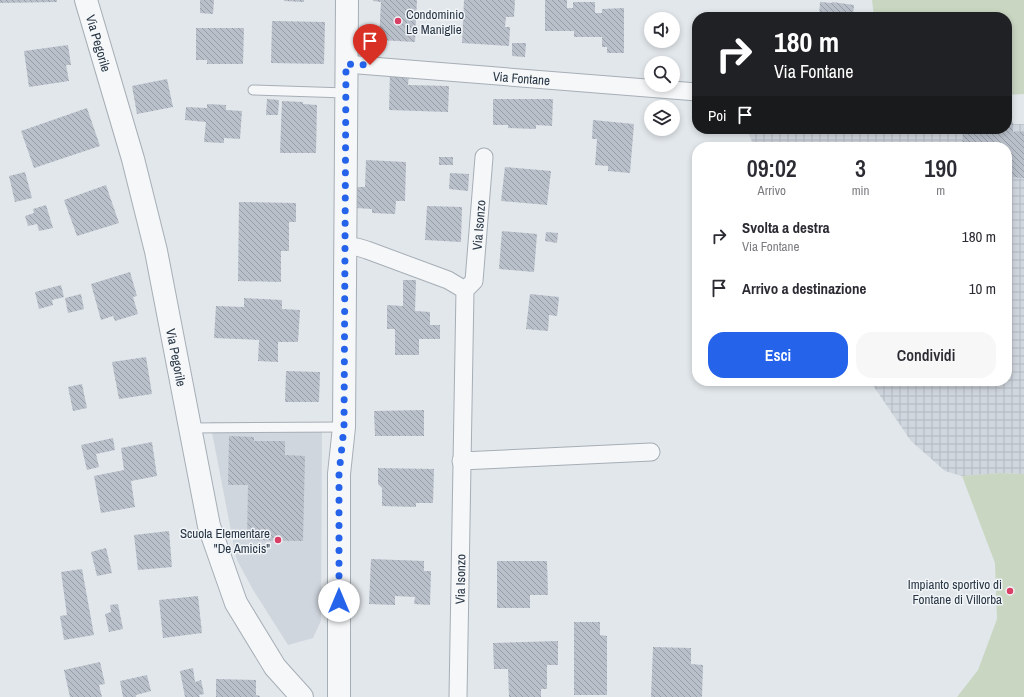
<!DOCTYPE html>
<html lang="it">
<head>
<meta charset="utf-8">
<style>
  body { margin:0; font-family:"Archivo Narrow",sans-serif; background:#f7f7f7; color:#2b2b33; height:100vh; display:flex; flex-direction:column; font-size:15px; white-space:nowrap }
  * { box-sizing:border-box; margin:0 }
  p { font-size:13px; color:#7c7c81 }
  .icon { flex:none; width:22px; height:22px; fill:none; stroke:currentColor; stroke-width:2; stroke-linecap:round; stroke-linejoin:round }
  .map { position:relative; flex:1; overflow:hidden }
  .panel { position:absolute; left:692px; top:142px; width:320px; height:244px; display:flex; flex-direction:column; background:#fff; border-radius:16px; box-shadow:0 2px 6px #0003 }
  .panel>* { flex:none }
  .banner { position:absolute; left:692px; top:12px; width:320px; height:122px; border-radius:16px; box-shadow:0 2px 6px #0003; background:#202124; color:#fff; overflow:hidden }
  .buttons { position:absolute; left:644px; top:12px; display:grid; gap:8px }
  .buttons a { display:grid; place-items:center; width:36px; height:36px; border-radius:50%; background:#fff; box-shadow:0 2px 6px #0003; font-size:20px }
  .pin { position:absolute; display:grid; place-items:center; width:34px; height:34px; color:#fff; margin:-41px -17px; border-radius:50% 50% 50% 0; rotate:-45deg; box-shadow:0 0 4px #0007 }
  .pin .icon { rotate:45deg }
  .me { position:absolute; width:44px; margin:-22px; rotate:0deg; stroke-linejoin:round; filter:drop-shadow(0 0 3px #0008) }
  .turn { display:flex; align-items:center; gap:14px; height:84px; padding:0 16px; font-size:18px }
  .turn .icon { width:52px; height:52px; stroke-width:2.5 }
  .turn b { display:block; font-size:28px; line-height:34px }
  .then { display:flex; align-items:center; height:38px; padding:0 16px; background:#0003; gap:8px; font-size:15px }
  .eta { display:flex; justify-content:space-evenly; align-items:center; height:68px; text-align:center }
  .eta b { font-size:24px; font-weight:600; line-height:28px }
  .action { display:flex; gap:8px; margin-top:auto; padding:8px 16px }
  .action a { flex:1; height:46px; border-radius:16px; background:#2563eb; color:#fff; font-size:16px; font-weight:600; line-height:46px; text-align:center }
  .action a+a { background:#f7f7f7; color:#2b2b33 }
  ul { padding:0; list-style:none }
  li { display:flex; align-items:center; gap:12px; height:52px; padding:0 16px }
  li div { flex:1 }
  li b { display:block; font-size:15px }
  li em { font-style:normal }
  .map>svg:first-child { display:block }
  .built { fill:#d0d6de }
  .industrial { fill:url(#industrial-grid) }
  .grass { fill:#c9d6c2 }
  .building { fill:url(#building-back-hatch) }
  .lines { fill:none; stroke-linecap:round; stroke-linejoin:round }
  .service-casing { stroke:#a6aeb6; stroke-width:11 }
  .minor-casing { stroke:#a6aeb6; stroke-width:19 }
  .tertiary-casing { stroke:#a6aeb6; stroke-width:24 }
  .service { stroke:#f5f7f9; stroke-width:9 }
  .minor { stroke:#f5f7f9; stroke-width:17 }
  .tertiary { stroke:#f5f7f9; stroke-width:22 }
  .route { stroke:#2563eb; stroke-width:7; stroke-dasharray:0 12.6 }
  .poi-dot { fill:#d93f65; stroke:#f2f5f8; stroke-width:1.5 }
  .labels { text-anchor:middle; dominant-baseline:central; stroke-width:3; stroke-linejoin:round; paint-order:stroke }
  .poi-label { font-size:13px; fill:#283645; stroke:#f2f5f8; text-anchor:end }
  .street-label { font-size:13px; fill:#283645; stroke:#f2f5f8 }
</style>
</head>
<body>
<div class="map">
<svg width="1024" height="697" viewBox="0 0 1024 697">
  <defs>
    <pattern id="industrial-grid" width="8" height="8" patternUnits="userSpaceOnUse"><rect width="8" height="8" fill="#d0d6de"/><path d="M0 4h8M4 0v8" fill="none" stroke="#b3b8c0"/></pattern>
    <pattern id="building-back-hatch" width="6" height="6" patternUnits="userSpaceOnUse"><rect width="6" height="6" fill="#b9c0ca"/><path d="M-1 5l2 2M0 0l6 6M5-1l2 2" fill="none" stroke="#969da6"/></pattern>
  </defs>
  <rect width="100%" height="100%" fill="#e2e7eb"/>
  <path class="built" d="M210,422l112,1 -1,198 -8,17 -25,7 -36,-57 -14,-26 -2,-5z"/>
  <path class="industrial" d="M1007,124h17v350l-24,-1 -38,3 -17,-5 -34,-30 -41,-60h137v-234h-253l-7,-18h260z"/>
  <g class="grass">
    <path d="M872,0h152v94l-17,1v-78h-133z"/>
    <path d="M1000,473l24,1v223h-67l21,-27 19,-51 -2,-56 -33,-87z"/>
  </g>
  <g class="building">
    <path d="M0,0h57v2l-57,1z"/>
    <path d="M200,0h14l-1,14 -13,-1z"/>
    <path d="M284,0h20v2l-20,-1z"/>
    <path d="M373,0h44l-2,42 -36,-2 2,-38 -8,-1z"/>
    <path d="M464,0h51l-1,17h-8l-1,10h5l-1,19 -47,-3z"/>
    <path d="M545,0h22v8h6v-6h22v11h7v-4l22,-1v45h-17v-6h-5v-10h-28v-6h-29z"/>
    <path d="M820,2l12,1v-1l22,3 -1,12h-34z"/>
    <path d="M272,21l53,1 -1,42 -53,-1z"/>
    <path d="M196,28h48l-1,36h-36v-4h-11z"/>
    <path d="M512,43h14l-1,14 -13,-1z"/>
    <path d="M68,45l3,20h-5l3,16 -40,6 -5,-36z"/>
    <path d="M390,73l19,1 -1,11 41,1 -1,26 -59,-2z"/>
    <path d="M167,79l6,28 -36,7 -5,-28z"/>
    <path d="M267,99l12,1 -1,15h-12z"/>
    <path d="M493,99h60l-1,27 -16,-1v4l-28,-1v-3h-15z"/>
    <path d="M282,101l21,1v2l14,1 -1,48h-36z"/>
    <path d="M207,104l19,1v5l16,1 -2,28 -16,-1v5l-20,-1 2,-20 -21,-2 1,-13 21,1z"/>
    <path d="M87,108l13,38 -66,22 -13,-37z"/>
    <path d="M593,120l41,4 -4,49 -22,-2v-5l-13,-1 2,-26h-5z"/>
    <path d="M1007,121l6,1v10h11v46l-13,-1v17h-4v-47h-45l1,-18h44z"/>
    <rect x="439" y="157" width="14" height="8"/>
    <path d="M366,160l40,2 -1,39h-9l-1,13 -23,-1v-4l-16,-1 1,-21h8z"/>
    <path d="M505,167l46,4 -4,34 -46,-4z"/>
    <path d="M25,172l7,26 -17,4 -6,-26z"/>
    <path d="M450,173l19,1 -1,17 -19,-2z"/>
    <path d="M106,185l13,38 -42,13 -13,-36z"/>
    <path d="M239,202l57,1v19h-7v29h-8v31l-43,-1z"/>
    <path d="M46,205l7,23 -14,3 -2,-7 -9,2 -3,-10 9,-3 -1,-4z"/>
    <path d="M427,206l35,1 -1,35 -36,-2z"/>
    <path d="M502,231l35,3 -3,38 -35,-3z"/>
    <path d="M546,232l12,1 -1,10 -12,-2z"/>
    <path d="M130,272l7,24 -4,1 5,17 -23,7 -2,-5 -12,4 -10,-36z"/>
    <path d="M403,280h13l-1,31 15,1v13h10v14h-21v16h-24v-26h-8v-24l16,1z"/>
    <path d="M61,285l3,12 -12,3 1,5 -14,4 -4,-17z"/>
    <path d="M81,294l3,15 -16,4 -3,-15z"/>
    <path d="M530,294l29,3 -2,19 -8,-1 -1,16 -22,-2z"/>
    <path d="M244,298l38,2v9l18,1 -2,32h-20v20l-20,-1 1,-21 -45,-2 2,-32 28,1z"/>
    <path d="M146,357l6,37 -33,5 -7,-37z"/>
    <path d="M286,371l34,1 -1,30h-34z"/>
    <path d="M82,384l5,24 -14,3 -5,-24z"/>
    <path d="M424,410v26h-49l-1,-25z"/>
    <path d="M229,436l25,1v4h31v14l20,1 -2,85 -56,-1 1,-55h-20z"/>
    <path d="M113,438l2,12 -19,4 3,13 -12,3 -6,-25z"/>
    <path d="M152,442l5,34 -26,5 4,26 -34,6 -7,-37 30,-6 -3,-22z"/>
    <path d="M378,468l56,1 -1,34h-17v4l-34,-1v-18l-4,-4z"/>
    <path d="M169,531l3,36 -34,3 -4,-35z"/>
    <path d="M106,548l6,25 -15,3 -6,-24z"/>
    <path d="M371,559l53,2v10h7l-1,34 -16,-1 1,-7 -20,-1v9l-26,-1z"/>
    <path d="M497,561h50l1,34h-18v13h-33z"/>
    <path d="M82,569l12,66 -30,5 -4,-24 7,-1 -6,-43z"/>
    <path d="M198,596l4,37 -39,5 -4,-38z"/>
    <path d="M118,604l5,25 -14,3 -4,-18 6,-2 -1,-7z"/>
    <path d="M574,622h26v13l7,1v59h-33z"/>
    <path d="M558,641v24h-11v24h-6v8h-32l-1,-28h-14l-1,-26z"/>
    <path d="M653,647l38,1v16l12,1 -1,32h-51z"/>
    <path d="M100,662l5,22 -6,1 3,12h-32l-6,-27z"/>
    <path d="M193,668l2,14 6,-2 3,14 -5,1 1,2h-15l-5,-26z"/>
    <path d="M147,675l4,16 -15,4v2h-13l-3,-16z"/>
    <path d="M216,679l40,1v15l4,1v1h-44z"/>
  </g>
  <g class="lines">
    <defs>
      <g id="service">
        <path d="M253,90l93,3"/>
        <path d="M190,428l154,-1"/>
      </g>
      <g id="minor">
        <path id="s1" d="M346,64l351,28"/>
        <path d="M344,247h13l10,3 81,30 17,10"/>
        <path d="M461,461l190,-9"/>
        <path id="s2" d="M458,697l7,-407 9,-9 10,-124"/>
      </g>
      <g id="tertiary">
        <path id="s3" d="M86,0l47,159 23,92 53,275 27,77 39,64 27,30"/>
        <path d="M339,697v-223l5,-47 3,-427"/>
      </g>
    </defs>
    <use href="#service" class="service-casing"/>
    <use href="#minor" class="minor-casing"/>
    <use href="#tertiary" class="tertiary-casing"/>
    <use href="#service" class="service"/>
    <use href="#minor" class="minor"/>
    <use href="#tertiary" class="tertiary"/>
  </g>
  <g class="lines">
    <path class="route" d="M339,601v-127l5,-47 2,-363 24,1"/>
  </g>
  <g class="poi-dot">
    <circle cx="398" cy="21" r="4"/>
    <circle cx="278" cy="540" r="4"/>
    <circle cx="1010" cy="591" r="4"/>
  </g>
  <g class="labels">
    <g class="poi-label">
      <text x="406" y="14" text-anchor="start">Condominio<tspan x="406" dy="15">Le Maniglie</tspan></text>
      <text x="270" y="533">Scuola Elementare<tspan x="270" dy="15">"De Amicis"</tspan></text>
      <text x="1002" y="584">Impianto sportivo di<tspan x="1002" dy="15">Fontane di Villorba</tspan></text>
    </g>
    <g class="street-label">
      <text stroke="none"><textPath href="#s3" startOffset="45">Via Pegorile</textPath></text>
      <text stroke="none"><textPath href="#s1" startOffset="176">Via Fontane</textPath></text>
      <text stroke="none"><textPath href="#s2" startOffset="476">Via Isonzo</textPath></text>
      <text stroke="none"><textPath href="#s3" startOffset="369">Via Pegorile</textPath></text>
      <text stroke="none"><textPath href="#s2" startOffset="118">Via Isonzo</textPath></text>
    </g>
  </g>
</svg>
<div class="buttons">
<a><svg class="icon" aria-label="sound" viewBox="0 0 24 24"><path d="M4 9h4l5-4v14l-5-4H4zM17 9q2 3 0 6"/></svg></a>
<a><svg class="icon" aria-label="search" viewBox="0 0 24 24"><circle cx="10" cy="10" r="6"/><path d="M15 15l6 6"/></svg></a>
<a><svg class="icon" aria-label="layers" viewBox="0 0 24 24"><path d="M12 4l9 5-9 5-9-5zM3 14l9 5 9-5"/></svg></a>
</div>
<div class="pin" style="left:370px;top:65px;background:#d93025"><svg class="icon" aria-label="arrive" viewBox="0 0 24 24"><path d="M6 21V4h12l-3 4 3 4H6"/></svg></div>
<svg class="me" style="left:339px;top:601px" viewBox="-20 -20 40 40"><circle r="19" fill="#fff"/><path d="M0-13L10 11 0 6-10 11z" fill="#2563eb"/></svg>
<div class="banner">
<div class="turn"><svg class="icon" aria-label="right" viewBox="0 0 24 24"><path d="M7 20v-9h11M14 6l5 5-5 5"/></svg><div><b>180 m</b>Via Fontane</div></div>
<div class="then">Poi<svg class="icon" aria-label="arrive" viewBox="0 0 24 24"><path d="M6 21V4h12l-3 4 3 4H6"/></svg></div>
</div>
<section class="panel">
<div class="eta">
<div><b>09:02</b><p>Arrivo</p></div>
<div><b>3</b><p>min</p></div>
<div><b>190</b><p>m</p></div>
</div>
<ul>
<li><svg class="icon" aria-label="right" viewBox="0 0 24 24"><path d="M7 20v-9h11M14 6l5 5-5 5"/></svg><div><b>Svolta a destra</b><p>Via Fontane</p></div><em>180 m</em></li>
<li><svg class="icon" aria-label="arrive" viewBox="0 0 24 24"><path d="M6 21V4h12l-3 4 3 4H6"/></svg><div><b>Arrivo a destinazione</b></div><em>10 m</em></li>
</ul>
<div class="action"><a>Esci</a><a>Condividi</a></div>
</section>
</div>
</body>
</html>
